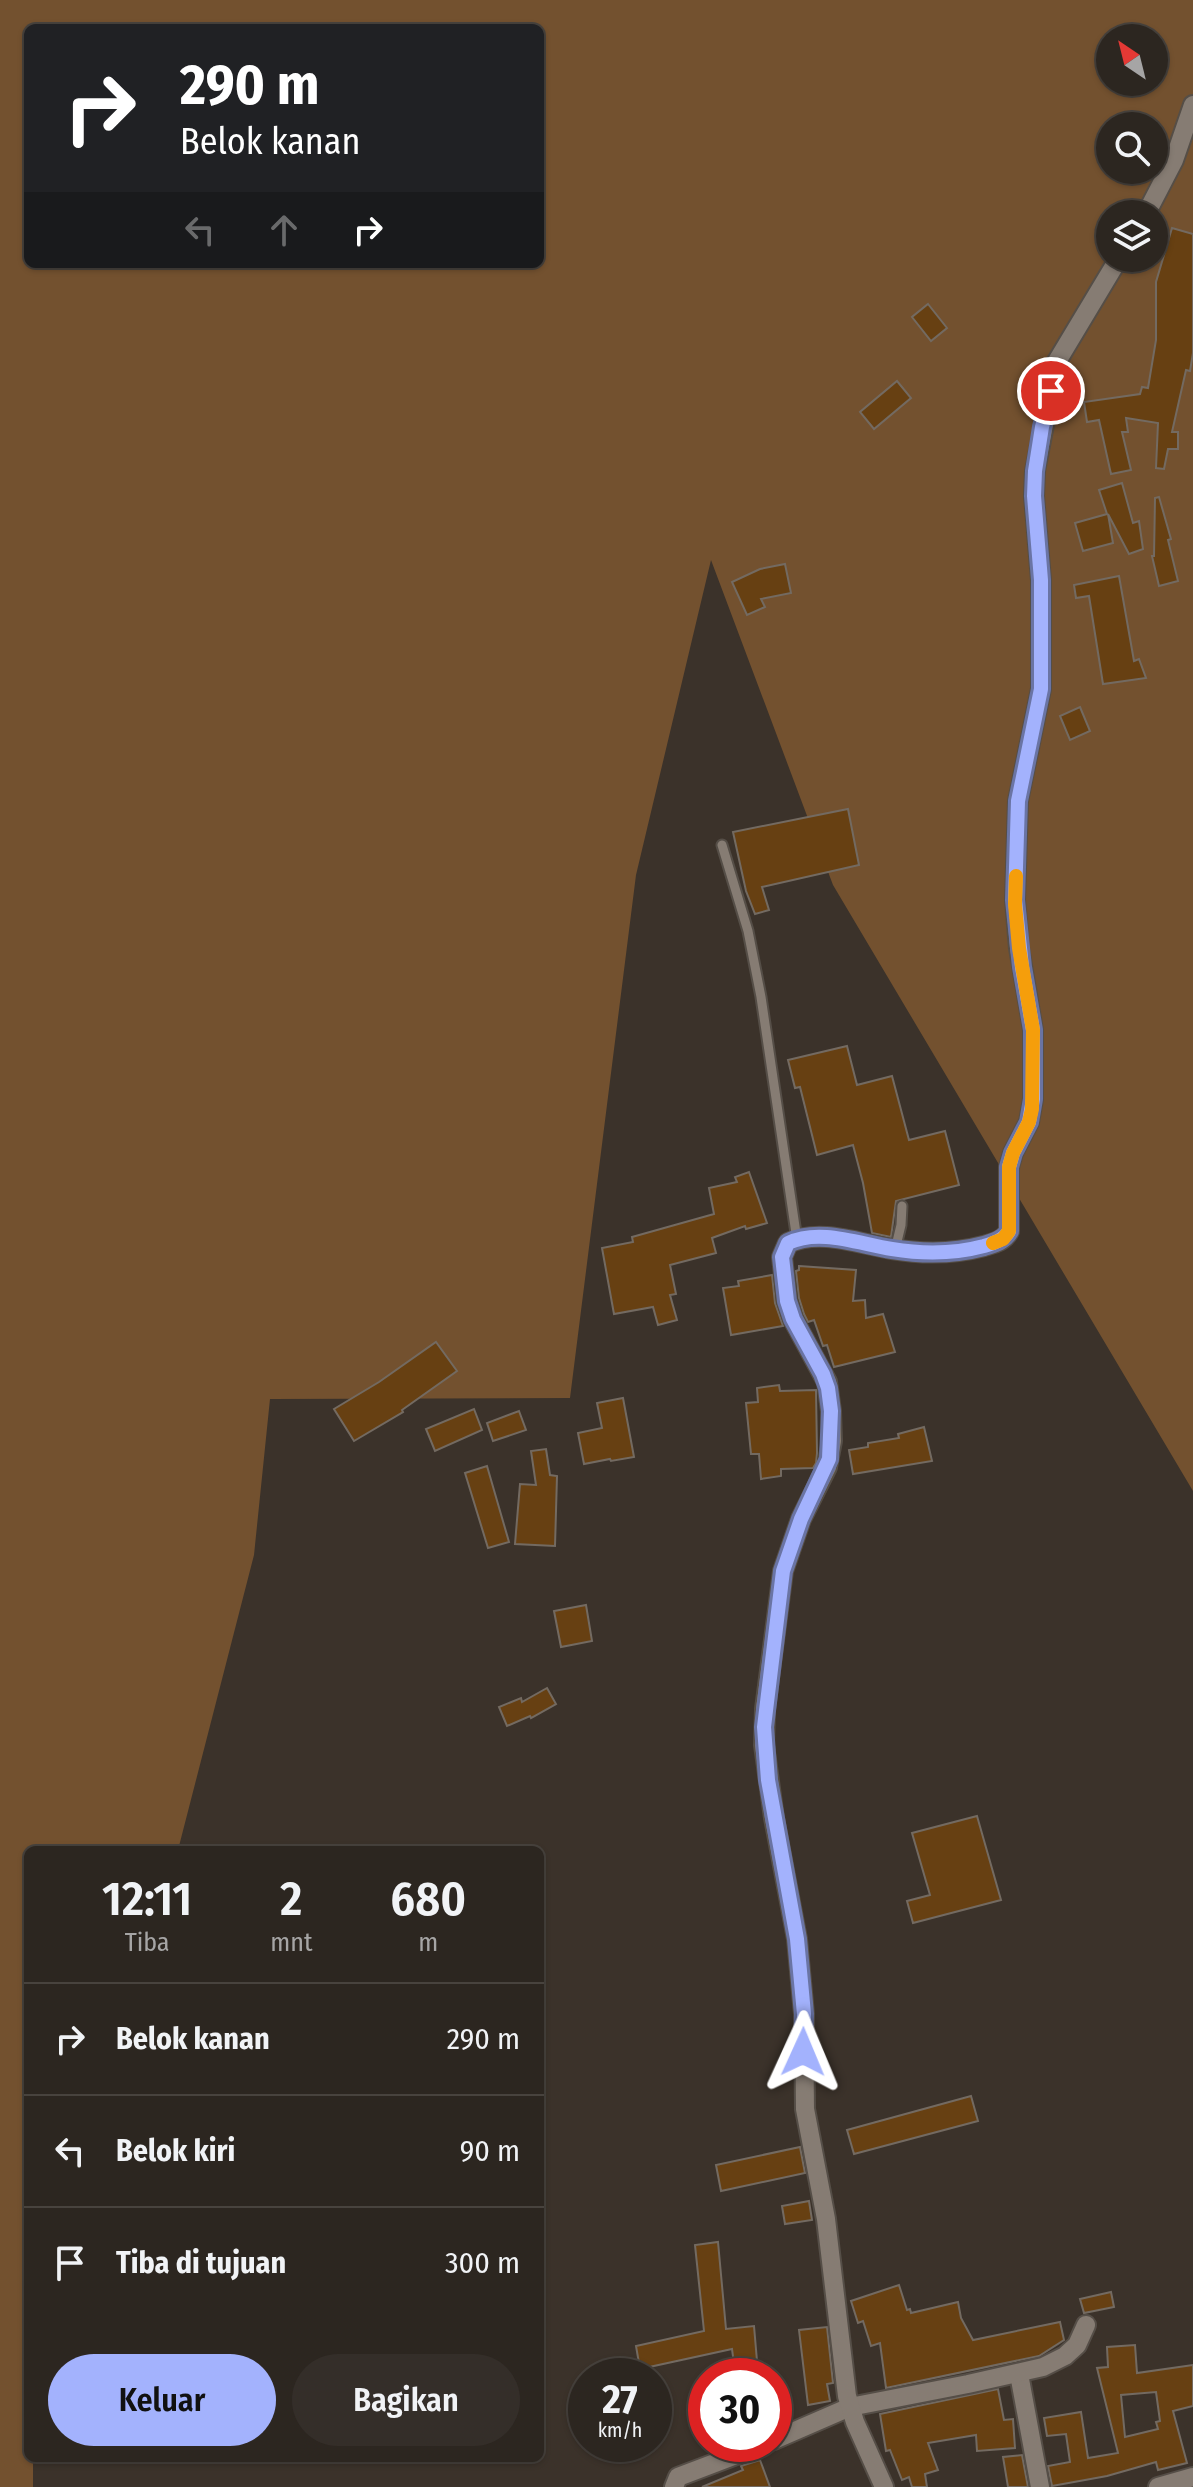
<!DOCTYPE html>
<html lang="id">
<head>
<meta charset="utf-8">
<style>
  body { margin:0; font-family:"Fira Sans Condensed",sans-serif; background:#342e29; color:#f1f3f6; height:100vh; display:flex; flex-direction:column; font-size:30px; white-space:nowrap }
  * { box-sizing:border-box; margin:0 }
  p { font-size:26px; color:#a6a5a5 }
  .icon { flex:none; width:44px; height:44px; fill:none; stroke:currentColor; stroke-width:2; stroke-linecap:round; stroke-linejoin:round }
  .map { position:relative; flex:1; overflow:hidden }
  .panel { position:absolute; left:24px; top:1846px; width:520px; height:616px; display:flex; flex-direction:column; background:#2c2620; border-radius:12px; box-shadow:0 2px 6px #0004,0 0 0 2px #48433e }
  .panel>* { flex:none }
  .hud { position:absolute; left:24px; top:24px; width:520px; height:244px; border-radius:12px; box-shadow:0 2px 6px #0004,0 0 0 2px #48433e; background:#202124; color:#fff; overflow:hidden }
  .needle { width:52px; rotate:325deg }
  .controls { position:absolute; left:1096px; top:24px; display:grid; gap:16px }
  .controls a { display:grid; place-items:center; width:72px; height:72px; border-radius:50%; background:#2c2620; box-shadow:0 2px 6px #0004,0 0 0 2px #48433e; font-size:40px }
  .speed { position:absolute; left:568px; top:2358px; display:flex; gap:16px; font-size:40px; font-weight:700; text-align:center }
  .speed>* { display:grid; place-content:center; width:104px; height:104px; border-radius:50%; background:#2c2620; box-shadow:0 2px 6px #0004,0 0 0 2px #48433e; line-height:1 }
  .speed small { font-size:20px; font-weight:400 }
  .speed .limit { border:12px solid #d22; background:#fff; color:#111 }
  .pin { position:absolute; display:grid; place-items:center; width:68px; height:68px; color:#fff; margin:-34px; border:4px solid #fff; border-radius:50%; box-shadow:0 2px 8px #0007 }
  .me { position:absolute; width:88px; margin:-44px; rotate:1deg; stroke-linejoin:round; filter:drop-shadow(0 0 6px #0008) }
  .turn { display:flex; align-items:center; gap:28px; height:168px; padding:0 24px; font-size:36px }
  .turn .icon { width:104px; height:104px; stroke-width:2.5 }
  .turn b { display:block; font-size:56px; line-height:68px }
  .lanes { display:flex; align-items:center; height:76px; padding:0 24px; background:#0003; justify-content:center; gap:40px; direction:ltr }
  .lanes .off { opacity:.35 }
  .eta { display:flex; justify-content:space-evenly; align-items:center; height:136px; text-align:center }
  .eta b { font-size:48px; font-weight:600; line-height:56px }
  .cta { display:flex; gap:16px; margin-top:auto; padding:16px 24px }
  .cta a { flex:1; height:92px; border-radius:48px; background:#a3b2fd; color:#111; font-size:32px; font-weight:600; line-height:92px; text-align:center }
  .cta a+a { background:#342e29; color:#f1f3f6 }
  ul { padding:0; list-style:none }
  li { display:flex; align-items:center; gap:24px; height:112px; padding:0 24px; border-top:2px solid #48433e }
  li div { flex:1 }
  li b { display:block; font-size:30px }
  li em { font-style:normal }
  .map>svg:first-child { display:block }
  .green { fill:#73512f; fill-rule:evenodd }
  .building { fill:#674012; stroke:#736a61; stroke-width:2; fill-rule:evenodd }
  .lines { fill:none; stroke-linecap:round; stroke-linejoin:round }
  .lane-casing { stroke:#554e47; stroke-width:13 }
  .street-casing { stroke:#554e47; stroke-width:22 }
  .lane { stroke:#867c73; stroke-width:9 }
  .street { stroke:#867c73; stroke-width:18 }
  .route-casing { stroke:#6a74a4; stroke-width:20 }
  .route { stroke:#a3b2fd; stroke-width:14 }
  .slow { stroke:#f59e0b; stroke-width:14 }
</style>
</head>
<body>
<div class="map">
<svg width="1193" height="2487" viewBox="0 0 1193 2487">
  <rect width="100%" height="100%" fill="#3b322a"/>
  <path class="green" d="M0,0h1193v1491l-360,-606 -122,-325 -75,315 -66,523 -300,1 -16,156 -76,295h-150v608h5v29h-33zM28,28h512v236h-512zM1110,38h44v44h-44zM1110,126h44v44h-44zM1110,214h44v44h-44z"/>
  <g class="building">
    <path d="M1172,228l21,6v119l-3,18 -4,-1 -14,62h6v17h-10l-4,20 -8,-1 2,-45 -32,-5 2,14h-6l9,38 -20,4 -12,-54 -12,2 -3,-20 56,-8 2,-7 6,1 8,-48v-58z"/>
    <path d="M928,304l19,24 -16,13 -19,-24z"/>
    <path d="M897,381l14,17 -37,31 -14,-17z"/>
    <path d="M1122,483l11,40 6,-2 4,28 -14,5 -21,-40 5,29 -30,8 -8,-28 32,-9 -8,-24z"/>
    <path d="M1159,497l12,42 -3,1 10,41 -19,5 -7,-30h2l1,-58z"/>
    <path d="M785,564l6,29 -30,6 4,8 -18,8 -15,-33 28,-13z"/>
    <path d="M1119,576l15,85 5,-2 7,19 -43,6 -14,-88 -13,2 -2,-13z"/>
    <path d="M1080,707l10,24 -20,9 -10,-24z"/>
    <path d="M848,809l11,56 -97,22 7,23 -14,4 -9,-23 -13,-59z"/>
    <path d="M847,1046l10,39 35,-9 17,64 36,-9 14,54 -63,16 -5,36 -19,-4 -9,-50 -10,-38 -36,10 -17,-68 -5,1 -7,-28z"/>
    <path d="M749,1172l18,51 -21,6 -1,-3 -33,12 4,15 -46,12 6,29 -6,1 7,25 -19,5 -5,-18 -39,7 -12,-66 31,-6 -1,-5 82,-23 -5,-26 28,-6 -2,-5z"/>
    <path d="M799,1266l57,4 -3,31 12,-1 1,18 17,-4 12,38 -61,15 -7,-22 -4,1 -9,-26 -6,2 -4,-8 -5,-16 -3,-27 3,-1z"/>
    <path d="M772,1275l3,28 8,23 -52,9 -8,-47 16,-2 -1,-5z"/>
    <path d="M436,1342l21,29 -55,39 1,2 -49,29 -20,-32 45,-27z"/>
    <path d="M779,1385l1,6 36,-1 1,63 -1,10 -3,5 -32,1v7l-20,3 -2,-25h-8l-5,-51 12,-1 -1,-14z"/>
    <path d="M623,1398l11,59 -23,4 -1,-2 -26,5 -6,-31 24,-5 -5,-25z"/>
    <path d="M474,1409l8,21 -47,21 -9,-22z"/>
    <path d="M519,1411l7,19 -33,11 -6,-18z"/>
    <path d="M924,1427l8,34 -79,13 -4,-24 19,-3v-4l31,-5 -1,-4z"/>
    <path d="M546,1449l4,26 7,1 -2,70 -40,-2 5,-60 16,1 -5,-34z"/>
    <path d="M487,1466l22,76 -21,6 -23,-75z"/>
    <path d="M586,1605l6,36 -31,6 -7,-36z"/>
    <path d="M547,1688l9,16 -25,14 -1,-2 -23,10 -8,-19 22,-9 1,4z"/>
    <path d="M977,1816l24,84 -88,23 -6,-22 23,-6 -18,-62z"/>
    <path d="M971,2096l7,25 -124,33 -7,-24z"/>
    <path d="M800,2147l5,26 -84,18 -5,-26z"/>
    <path d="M809,2201l3,19 -27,4 -3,-18z"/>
    <path d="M718,2242l8,87 28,-3 3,35 -23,3 -2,-15 -92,20 -4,-23 68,-15 -9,-86z"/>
    <path d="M899,2285l8,25 3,-1 1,4 47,-11 3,16 12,22 87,-18 4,18 -25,16 -153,32 -6,-45 -9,3 -8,-25 -5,2 -7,-22z"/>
    <path d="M1111,2292l3,15 -30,6 -4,-14z"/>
    <path d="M827,2327l6,56 -6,1 3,17 -22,4 -9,-75z"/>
    <path d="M1135,2345l2,28 56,-8v41l-20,5 14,52 -29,7 -2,-8 -49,14 -55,10 -4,-20 22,-4 -4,-28 -19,2 -3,-18 37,-6 7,46 30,-5 -21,-85 11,-1 -1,-20zM1156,2392l4,29 -4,1 2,7 -33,8 -4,-42z"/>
    <path d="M998,2389l6,31 9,-1 2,29 -38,3 -1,-16 -48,8 10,27 -13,4 2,13h-15l-3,-10 -7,3 -12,-30 -4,1 -6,-37z"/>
    <path d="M1022,2455l6,32h-20l-5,-30z"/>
    <path d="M760,2460l10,27h-68l41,-17 -2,-4z"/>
  </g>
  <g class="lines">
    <defs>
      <g id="lane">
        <path d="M722,845l26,86 13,66 36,243"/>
        <path d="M895,1250l6,-25 1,-19"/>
      </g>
      <g id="street">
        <path d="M1146,214l28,-54 19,-55"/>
        <path d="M1019,2374l21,113"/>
        <path d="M774,2440l76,-33 118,-23 75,-17 22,-11 12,-11 9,-20"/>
        <path d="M674,2487l4,-10 87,-33"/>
        <path d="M884,2487l-29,-65 -8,-26 -21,-177 -21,-110 -1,-95 -7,-75 -23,-121 -10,-73 1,-36 18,-138 18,-52 26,-52 5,-26 -1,-30 -4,-29 -34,-63 -6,-18 -5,-44 6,-14c33,-15 71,1 104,6 30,5 62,5 92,-3 10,-3 20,-5 25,-15v-64l4,-14 16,-31 4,-23v-69l-14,-82 -4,-48 3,-99 23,-112v-109l-7,-84 1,-25 21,-108 63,-105"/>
        <path d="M1158,2487l35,-10"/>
      </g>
    </defs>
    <use href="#lane" class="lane-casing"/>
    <use href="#street" class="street-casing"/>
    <use href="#lane" class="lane"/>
    <use href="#street" class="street"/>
  </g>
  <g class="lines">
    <defs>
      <path id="route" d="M803,2052l1,-38 -7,-75 -29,-159 -4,-53 19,-156 18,-52 28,-60 2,-48 -3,-23 -5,-14 -30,-55 -6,-18 -5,-44 6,-14c32,-15 71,1 104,6 30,5 62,5 92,-3 10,-3 20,-6 25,-15v-64l4,-14 16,-31 4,-23v-69l-11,-63 -7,-67 3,-99 23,-112v-109l-7,-84 1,-25 7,-44 9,-36"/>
    </defs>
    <use href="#route" class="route-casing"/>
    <use href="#route" class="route"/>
    <path class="slow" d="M993,1243l10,-4 6,-8v-64l4,-14 16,-31 3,-13 1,-79 -14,-82 -4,-44 1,-28"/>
  </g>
</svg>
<div class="controls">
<a><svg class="needle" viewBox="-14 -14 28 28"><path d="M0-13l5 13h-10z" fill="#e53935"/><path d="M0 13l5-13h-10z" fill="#a6a5a5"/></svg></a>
<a><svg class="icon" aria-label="search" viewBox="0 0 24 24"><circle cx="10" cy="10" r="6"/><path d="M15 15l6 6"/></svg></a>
<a><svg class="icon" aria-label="layers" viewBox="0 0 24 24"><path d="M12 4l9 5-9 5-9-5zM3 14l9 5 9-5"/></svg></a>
</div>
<div class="speed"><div>27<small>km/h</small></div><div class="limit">30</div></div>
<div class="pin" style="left:1051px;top:391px;background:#d93025"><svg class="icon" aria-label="arrive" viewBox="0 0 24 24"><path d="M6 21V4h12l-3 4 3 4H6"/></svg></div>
<svg class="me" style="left:803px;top:2052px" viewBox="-20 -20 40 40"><path d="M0-17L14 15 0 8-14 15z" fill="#a3b2fd" stroke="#fff" stroke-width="4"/></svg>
<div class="hud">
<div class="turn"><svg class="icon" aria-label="right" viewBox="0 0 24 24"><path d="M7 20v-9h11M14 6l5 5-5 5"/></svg><div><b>290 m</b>Belok kanan</div></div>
<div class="lanes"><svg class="icon off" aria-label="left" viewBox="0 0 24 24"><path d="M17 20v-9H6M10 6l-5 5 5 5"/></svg><svg class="icon off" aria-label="ahead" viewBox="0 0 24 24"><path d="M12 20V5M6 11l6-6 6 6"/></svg><svg class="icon" aria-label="right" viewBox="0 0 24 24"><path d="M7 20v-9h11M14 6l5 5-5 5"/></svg></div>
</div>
<section class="panel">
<div class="eta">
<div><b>12:11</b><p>Tiba</p></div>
<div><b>2</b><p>mnt</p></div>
<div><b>680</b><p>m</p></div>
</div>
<ul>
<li><svg class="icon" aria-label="right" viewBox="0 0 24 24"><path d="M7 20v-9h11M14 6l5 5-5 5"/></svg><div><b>Belok kanan</b></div><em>290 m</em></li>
<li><svg class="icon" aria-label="left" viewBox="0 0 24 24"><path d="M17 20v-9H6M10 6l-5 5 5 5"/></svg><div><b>Belok kiri</b></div><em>90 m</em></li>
<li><svg class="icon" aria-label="arrive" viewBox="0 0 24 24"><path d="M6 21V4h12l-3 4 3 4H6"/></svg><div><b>Tiba di tujuan</b></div><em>300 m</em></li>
</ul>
<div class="cta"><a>Keluar</a><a>Bagikan</a></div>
</section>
</div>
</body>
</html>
